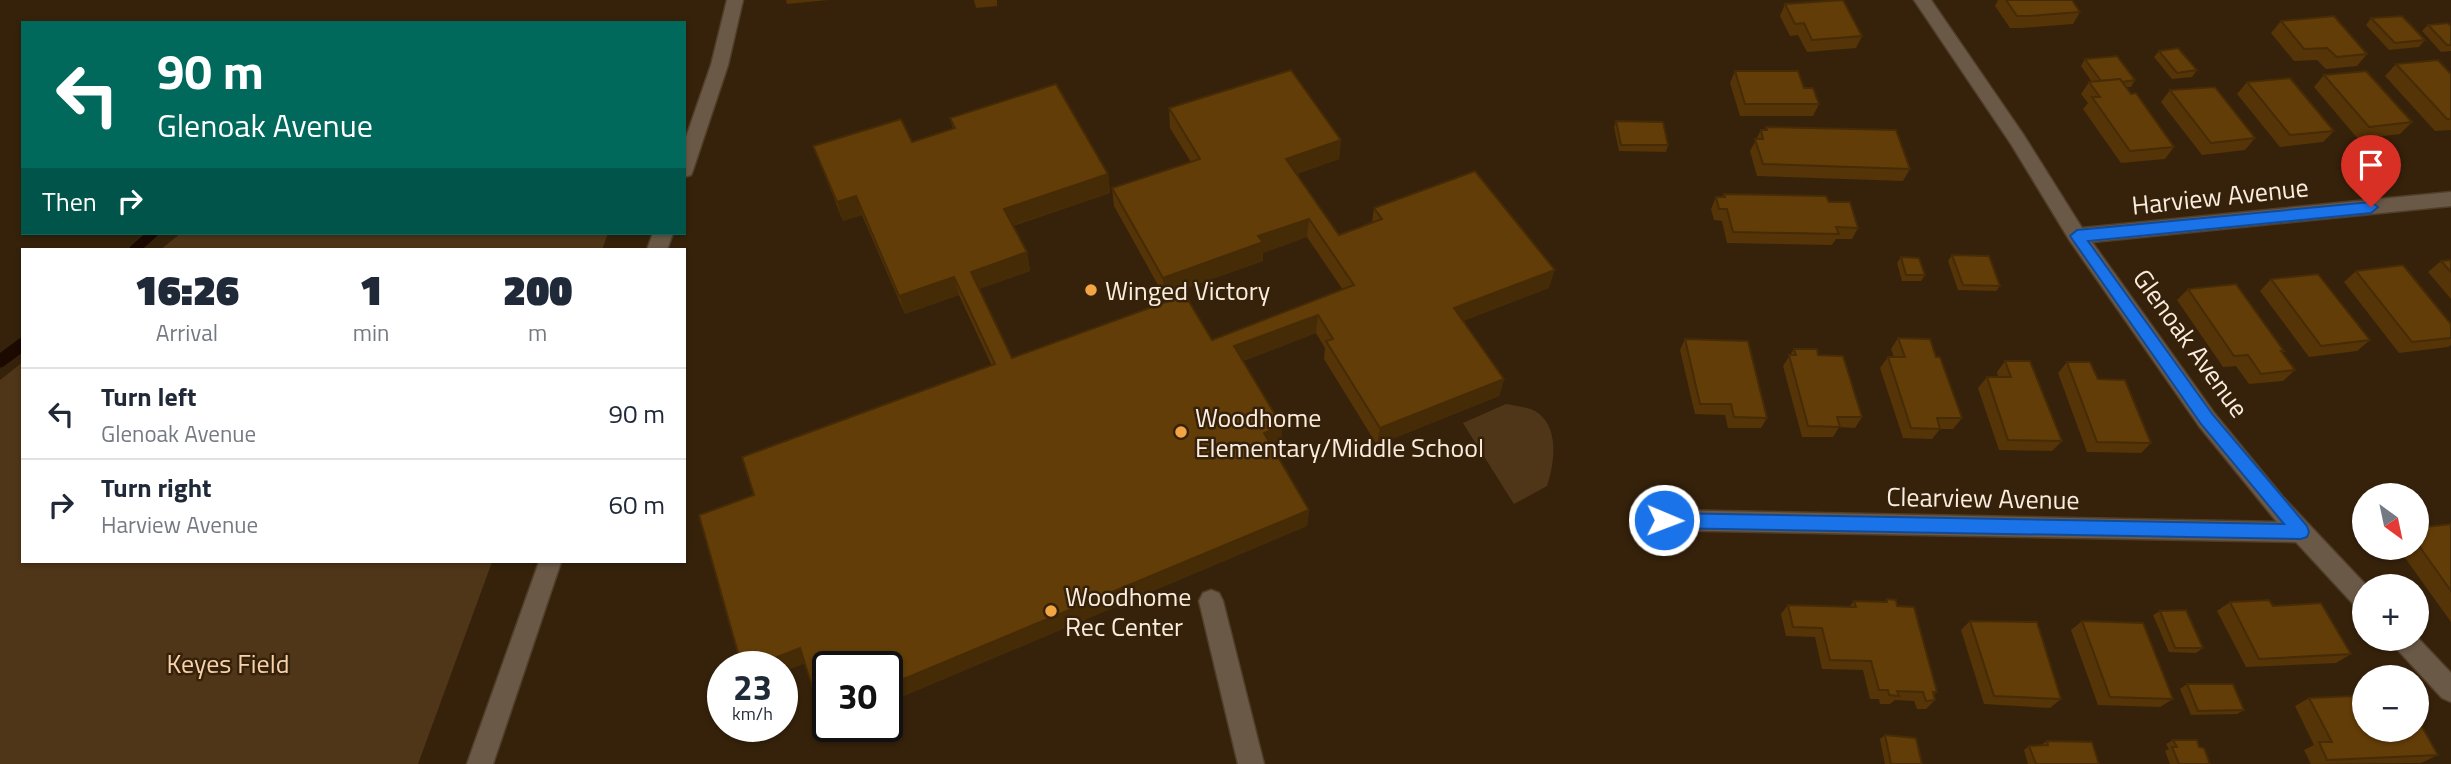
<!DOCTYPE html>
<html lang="en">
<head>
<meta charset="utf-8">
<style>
  body { margin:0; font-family:"Titillium Web",sans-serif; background:#f6f6f7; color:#1f2937; height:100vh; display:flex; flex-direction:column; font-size:26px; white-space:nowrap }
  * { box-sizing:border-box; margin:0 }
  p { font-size:23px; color:#747a83 }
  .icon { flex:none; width:38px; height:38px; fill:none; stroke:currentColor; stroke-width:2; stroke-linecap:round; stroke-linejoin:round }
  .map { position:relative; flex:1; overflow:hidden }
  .sheet { position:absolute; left:21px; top:248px; width:665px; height:315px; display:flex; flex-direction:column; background:#fff; border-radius:0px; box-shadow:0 2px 5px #0004 }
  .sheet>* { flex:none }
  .top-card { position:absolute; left:21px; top:21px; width:665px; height:214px; border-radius:0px; box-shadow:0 2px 5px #0004; background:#00695c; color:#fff; overflow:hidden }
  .needle { width:46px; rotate:147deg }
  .buttons { position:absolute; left:2352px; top:483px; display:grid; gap:14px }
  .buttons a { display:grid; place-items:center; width:77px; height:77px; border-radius:50%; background:#fff; box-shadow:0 2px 5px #0004; font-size:35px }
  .speed { position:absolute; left:707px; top:651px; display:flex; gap:14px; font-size:35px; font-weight:700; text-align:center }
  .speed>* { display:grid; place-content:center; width:91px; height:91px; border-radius:50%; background:#fff; box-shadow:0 2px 5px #0004; line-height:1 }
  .speed small { font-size:18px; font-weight:400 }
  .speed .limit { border:4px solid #111; border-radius:10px; background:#fff; color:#111 }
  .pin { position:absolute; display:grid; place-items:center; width:60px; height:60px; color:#fff; margin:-72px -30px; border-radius:50% 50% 50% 0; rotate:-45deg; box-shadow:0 0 7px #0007 }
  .pin .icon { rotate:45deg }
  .me { position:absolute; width:77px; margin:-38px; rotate:91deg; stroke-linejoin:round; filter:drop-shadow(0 0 5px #0008) }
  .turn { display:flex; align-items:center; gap:24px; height:147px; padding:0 21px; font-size:32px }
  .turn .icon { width:91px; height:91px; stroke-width:2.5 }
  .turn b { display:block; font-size:49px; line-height:60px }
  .then { display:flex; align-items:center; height:66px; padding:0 21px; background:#0003; gap:14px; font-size:26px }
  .eta { display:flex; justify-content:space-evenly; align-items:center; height:119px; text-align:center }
  .eta b { font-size:42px; font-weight:800; line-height:49px }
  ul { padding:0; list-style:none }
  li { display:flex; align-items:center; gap:21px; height:91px; padding:0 21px; border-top:2px solid #e0e1e3 }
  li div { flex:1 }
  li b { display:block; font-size:26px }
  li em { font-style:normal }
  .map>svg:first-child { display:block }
  .green { fill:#503618 }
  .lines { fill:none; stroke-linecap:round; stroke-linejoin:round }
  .stream-far1 { stroke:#1c0900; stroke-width:10 }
  .stream { stroke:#1c0900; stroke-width:13 }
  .minor-casing { stroke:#513e29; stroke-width:3 }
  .minor { fill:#6b5947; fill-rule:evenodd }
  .wall { fill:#553407 }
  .shaded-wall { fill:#452b06 }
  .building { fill:#633d08; stroke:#452b06; stroke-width:2 }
  .route { fill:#1a73e8; stroke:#114b97; stroke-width:2 }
  .poi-dot { fill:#f3a443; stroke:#36220b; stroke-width:2.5 }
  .labels { text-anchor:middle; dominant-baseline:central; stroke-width:5; stroke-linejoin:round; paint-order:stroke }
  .street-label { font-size:26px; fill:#faeddf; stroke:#36220b }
  .poi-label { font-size:26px; fill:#faeddf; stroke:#36220b; text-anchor:start }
  .park-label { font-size:26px; fill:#f8d2ab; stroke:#36220b }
</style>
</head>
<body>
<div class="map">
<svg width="2451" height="764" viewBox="0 0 2451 764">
  <rect width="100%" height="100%" fill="#36220b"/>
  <g class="green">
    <path d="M181,233h427l-6,17h-442z"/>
    <path d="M23,362v200h469l-74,202h-418v-384z"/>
    <path d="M1506,404c9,2 24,3 32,9 22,17 16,51 9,73l-33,18 -51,-81z"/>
  </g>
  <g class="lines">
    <path class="stream-far1" d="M134,250l19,-17"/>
    <path class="stream" d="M0,361l23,-17"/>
    <defs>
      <g id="minor">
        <path d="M727,0h16l-15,65 -35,105 -2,5 -7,2v-34l27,-78z"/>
        <path d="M1914,0h17l92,134 59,94 369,-36v14l-359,36 123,172 68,83 84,89h-3v24l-8,-3 -60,-65 -632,-12 -8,-3 -3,-7 3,-7 8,-3 613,12 -78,-96 -129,-185 -59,-97z"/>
        <path d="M653,233h20l-6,17h-20z"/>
        <path d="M539,562h22l-68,202h-26z"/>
        <path d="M1211,590l8,3 4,8 41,163h-26l-39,-163 4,-8z"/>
        <path d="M2417,637l34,36v29l-9,-4 -47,-51 -4,-8z"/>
      </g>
    </defs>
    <use href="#minor" class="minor-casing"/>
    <use href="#minor" class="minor"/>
  </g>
  <g class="wall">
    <path d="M786,0h42l-41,4z"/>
    <path d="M974,0h23v6l-21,2z"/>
    <path d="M1998,0h74l8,12 -7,12 -51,4h-12l-15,-22z"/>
    <path d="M1785,4l77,32 -6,12 -49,4 -9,-17 -8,1 -10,-20z"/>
    <path d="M2371,18l54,22 -6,7 -30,3 -23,-25z"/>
    <path d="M2281,21l86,33 -10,12 -31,3 -9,-9 -23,1 -23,-28z"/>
    <path d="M2428,25l23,1v25l-10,1 -19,-21z"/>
    <path d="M2159,51l38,19 -5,7 -20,2 -18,-22z"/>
    <path d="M2085,59l50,21 -4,7h-5l48,60 -9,12 -44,4 -38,-54 5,-6 -7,-9 8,-12h3l-11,-16z"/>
    <path d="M2396,64l55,10v56l-16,1 -50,-55z"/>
    <path d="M1735,71l84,33 -6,12h-73l-10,-33z"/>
    <path d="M2324,75l88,47 -12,12 -42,5 -44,-52z"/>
    <path d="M2247,82l87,49 -11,11 -43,5 -43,-53z"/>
    <path d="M2170,90l85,48 -10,12 -43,5 -41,-53z"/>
    <path d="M1169,108l172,32 -2,19 -42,15 42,61 33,-13 2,-14 175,80 -86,33 41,58 -5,17 -122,49 -53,-86 1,-11 -9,-15 -73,28 39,65 -1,17 -9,3 37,64 -2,16 -420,177v-36h-59v57l-7,-10 -16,-51 -23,9v-5l-28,-172 238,-129 -33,-71 -54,19 -43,-99 -19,6 -30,-75 99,-4 41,-13 -3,-11 158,56 2,19 -97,33 14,26 3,19 -51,18 33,69 200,-18 131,-50 -36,-53 -44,16v8l-99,35 -50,-90 -2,-18 79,-26 -21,-34z"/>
    <path d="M1616,121l52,24 -2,7 -47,-1 -5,-24z"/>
    <path d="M1766,127l144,42 -7,12 -146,-5 -7,-25 11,-21h4z"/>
    <path d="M1724,194l105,8 29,26 -6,11h-16l-4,6 -105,-2 -5,-22 -8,-1 -3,-11 5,-12h7z"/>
    <path d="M1952,255l48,31 -4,5 -38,-1 -10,-29z"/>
    <path d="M1901,257l24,18 -4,6h-19l-5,-18z"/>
    <path d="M2451,260v39l-23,-27 13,-11z"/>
    <path d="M2356,271l95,53v21l-3,2 -49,6 -55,-71z"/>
    <path d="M2271,279l99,61 -13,11 -48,6 -49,-66z"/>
    <path d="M2188,289l96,62 -2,2 13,17 -12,11 -34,3 -13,-18 -13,1 -46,-67z"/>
    <path d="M1898,338l38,19 26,61 -9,11h-13l-8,10 -29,-1 -23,-70 8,-11h6l-3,-8z"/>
    <path d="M1685,339l82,79 -6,10h-33l-3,-13 -30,-1 -15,-64z"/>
    <path d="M1794,349l24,6 44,62 -7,11 -16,-1 -6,10h-31l-19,-71z"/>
    <path d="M2005,361l57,80 -10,10 -53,-1 -21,-62 9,-11h11l-1,-5z"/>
    <path d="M2067,362l31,17 53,64 -10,10 -54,-1 -29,-79z"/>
    <path d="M2451,524v98l-53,-74h19v-20z"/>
    <path d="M1887,599l10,7 40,86 -3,3 1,5 -9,9h-9l-3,-8 -19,-1 -5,4h-10l-1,-5h-9l-7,-29 -41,-1 -7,-32 -29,-1 -5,-22 7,-9 61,2 5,-6 30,1z"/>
    <path d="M2230,602l121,52 -15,9 -90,4 -29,-56z"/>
    <path d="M2160,611l43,37 -7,5 -27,-1 -16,-37z"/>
    <path d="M1970,621l91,78 -11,9 -66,-4 -23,-74z"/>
    <path d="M2082,621l91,78 -13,8 -62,-2 -27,-75z"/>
    <path d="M2187,684l57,26 -7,4 -46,1 -11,-26z"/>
    <path d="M2309,698l46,3 83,54 -17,8 -110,1 -7,-14 10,-5 -19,-39z"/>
    <path d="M1885,735l37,29h-37l-5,-25z"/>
    <path d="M2173,740l26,7 11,17h-40l-5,-13 4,-2 -3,-5z"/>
    <path d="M2047,741l52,23h-71l-4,-14 5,-4 12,-1z"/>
  </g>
  <g class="shaded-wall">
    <path d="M1341,140l-2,19 -54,19 1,-19z"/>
    <path d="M1108,174l2,19 -102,34 -4,-18z"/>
    <path d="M856,196l6,19 -19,6 -6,-19z"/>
    <path d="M1309,219l-2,18 -44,16v8l-99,35 -1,-18 95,-42z"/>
    <path d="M1027,252l3,19 -54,19 -5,-18z"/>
    <path d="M1555,270l-6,18 -99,38 4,-18z"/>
    <path d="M954,277l5,18 -54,19 -6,-18z"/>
    <path d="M1318,315l-2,18 -82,31v-18z"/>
    <path d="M1504,379l-5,17 -122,49 3,-17z"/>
    <path d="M1282,426l-1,17 -18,7 1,-17z"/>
    <path d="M1309,510l-2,16 -420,177v-17z"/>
    <path d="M800,648l9,14 -27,10v-5h-31z"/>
    <path d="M828,711v13l-7,-10z"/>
  </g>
  <g class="building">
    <path d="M1843,0l19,36 -50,4 -8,-17 -9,1 -10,-20z"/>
    <path d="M2006,0h66l8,12 -51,4h-12z"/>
    <path d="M2334,16l33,38 -30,3 -10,-9 -23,1 -23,-28z"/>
    <path d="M2402,16l23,24 -30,3 -24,-25z"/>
    <path d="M2448,23l3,3v19h-4l-19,-20z"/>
    <path d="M2178,48l19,22 -20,3 -18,-22z"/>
    <path d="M2117,56l18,24 -13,2 -2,-3 -19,2 -16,-22z"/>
    <path d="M2438,60l13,14v45h-4l-51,-55z"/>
    <path d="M1291,70l50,70 -55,19 53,76 43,-16 -8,-11 101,-37 80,99 -101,38 50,71 -124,49 -54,-87 7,-2 -15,-24 -84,31 48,80 -18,7 45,77 -422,176v-19h-59v44l-7,3 -21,-66 -49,19h-9l-43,-152 55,-20 -12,-38 253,-93 -41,-87 -55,19 -43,-100 -19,6 -24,-56 88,-27 11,23 43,-14 -5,-10 106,-34 52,90 -104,35 23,43 -56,20 41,86 173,-63 27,45 142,-55 -45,-66 -51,17 5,6 -100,36 -51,-90 88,-29 -31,-51z"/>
    <path d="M1735,71h63l6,17h9l6,16h-74z"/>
    <path d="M2366,71l46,51 -43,5 -45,-52z"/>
    <path d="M2290,78l44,53 -44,4 -43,-53z"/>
    <path d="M2120,79l11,15 5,-1 38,54 -44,4 -38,-54h8l-11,-15z"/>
    <path d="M2215,87l40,51 -44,5 -41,-53z"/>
    <path d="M1616,121l47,1 5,23h-47z"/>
    <path d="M1766,127l130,3 14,39 -147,-5 -8,-25h8l-2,-9h6z"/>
    <path d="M1724,194l102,2 3,6h21l8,26 -22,-1 3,7 -106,-2 -6,-23h-8l-3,-12h9z"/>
    <path d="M1952,255l37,1 11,30 -37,-1z"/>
    <path d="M1901,257l18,1 6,17h-19z"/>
    <path d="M2451,260v12l-10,-11z"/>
    <path d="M2403,265l48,59v14l-39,4 -56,-71z"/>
    <path d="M2318,274l52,66 -49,6 -50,-67z"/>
    <path d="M2236,284l48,67h-3l14,19 -34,4 -13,-19 -14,1 -46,-67z"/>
    <path d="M1898,338l32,1 6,18h4l22,61h-25l3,11 -29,-1 -23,-71h17z"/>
    <path d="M1685,339l63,2 19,77 -33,-1 -3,-13h-31z"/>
    <path d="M1794,349h23l1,6 25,1 19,61h-25l3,10 -32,-1 -19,-71h7z"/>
    <path d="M2005,361h25l32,80 -54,-1 -21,-63h24z"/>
    <path d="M2067,362h23l8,17 27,1 26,63 -54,-1z"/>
    <path d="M2451,524v67l-34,-48v-15z"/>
    <path d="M1887,599l9,1 1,6 17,1 23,85h-4l2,8 -9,1 -3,-9 -26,-1 2,5 -10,-1 -1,-5h-9l-8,-29 -41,-1 -8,-32 -29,-1 -5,-22 68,2 -2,-6 33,1z"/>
    <path d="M2269,600l4,6 48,-3 30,51 -92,5 -29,-57z"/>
    <path d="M2186,610l17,38h-28l-15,-37z"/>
    <path d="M1970,621l67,1 24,77 -67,-3z"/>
    <path d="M2082,621l61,2 30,76 -63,-2z"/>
    <path d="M2187,684h46l11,26 -46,1z"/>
    <path d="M2352,696l3,5h9v29h53v-12l21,37 -111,5 -8,-18h13l-23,-44z"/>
    <path d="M1885,735l31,3 6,26h-31z"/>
    <path d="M2173,740h24l2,7 5,1 6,16h-31l-7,-17h5z"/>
    <path d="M2047,741l45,1 7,22h-63l-7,-18 19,-1z"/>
  </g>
  <path class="route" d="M2371,202l7,5 -7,6 -283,28 125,174 94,111 2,6 -2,5 -6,2 -637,-11 -6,-3 -2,-5 2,-5 6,-2 620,11 -83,-100 -131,-188 7,-6z"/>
  <g class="poi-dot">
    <circle cx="1091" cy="290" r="7"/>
    <circle cx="1181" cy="432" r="7"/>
    <circle cx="1051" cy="611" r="7"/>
  </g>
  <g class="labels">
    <g class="street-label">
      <text transform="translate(2220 196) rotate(-6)">Harview Avenue</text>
      <text transform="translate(2191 343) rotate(54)">Glenoak Avenue</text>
      <text transform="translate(1983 498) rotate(1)">Clearview Avenue</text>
    </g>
    <g class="poi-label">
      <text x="1105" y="290">Winged Victory</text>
      <text x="1195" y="417">Woodhome<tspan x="1195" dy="30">Elementary/Middle School</tspan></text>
      <text x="1065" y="596">Woodhome<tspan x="1065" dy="30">Rec Center</tspan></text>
    </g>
    <g class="park-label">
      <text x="228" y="663">Keyes Field</text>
    </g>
  </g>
</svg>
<div class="buttons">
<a><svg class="needle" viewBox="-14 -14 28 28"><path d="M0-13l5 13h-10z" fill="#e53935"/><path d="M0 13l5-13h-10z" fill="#747a83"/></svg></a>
<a>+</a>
<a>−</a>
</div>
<div class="speed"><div>23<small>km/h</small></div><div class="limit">30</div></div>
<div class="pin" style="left:2371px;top:207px;background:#d93025"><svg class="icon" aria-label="arrive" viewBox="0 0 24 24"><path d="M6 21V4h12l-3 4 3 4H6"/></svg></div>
<svg class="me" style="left:1664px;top:520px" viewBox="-20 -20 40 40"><circle r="17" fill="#1a73e8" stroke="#fff" stroke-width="3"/><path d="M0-11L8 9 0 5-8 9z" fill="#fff"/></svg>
<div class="top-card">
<div class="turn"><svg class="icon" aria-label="left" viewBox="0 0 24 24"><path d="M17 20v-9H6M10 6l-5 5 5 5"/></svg><div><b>90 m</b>Glenoak Avenue</div></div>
<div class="then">Then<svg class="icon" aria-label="right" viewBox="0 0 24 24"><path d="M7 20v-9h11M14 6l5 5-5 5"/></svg></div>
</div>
<section class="sheet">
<div class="eta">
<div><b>16:26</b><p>Arrival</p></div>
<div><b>1</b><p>min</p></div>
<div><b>200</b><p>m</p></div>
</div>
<ul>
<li><svg class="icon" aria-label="left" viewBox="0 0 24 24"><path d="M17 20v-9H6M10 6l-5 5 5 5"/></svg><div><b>Turn left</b><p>Glenoak Avenue</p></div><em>90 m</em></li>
<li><svg class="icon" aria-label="right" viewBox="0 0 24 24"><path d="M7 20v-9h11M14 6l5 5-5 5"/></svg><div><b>Turn right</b><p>Harview Avenue</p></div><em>60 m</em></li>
</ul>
</section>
</div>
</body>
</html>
